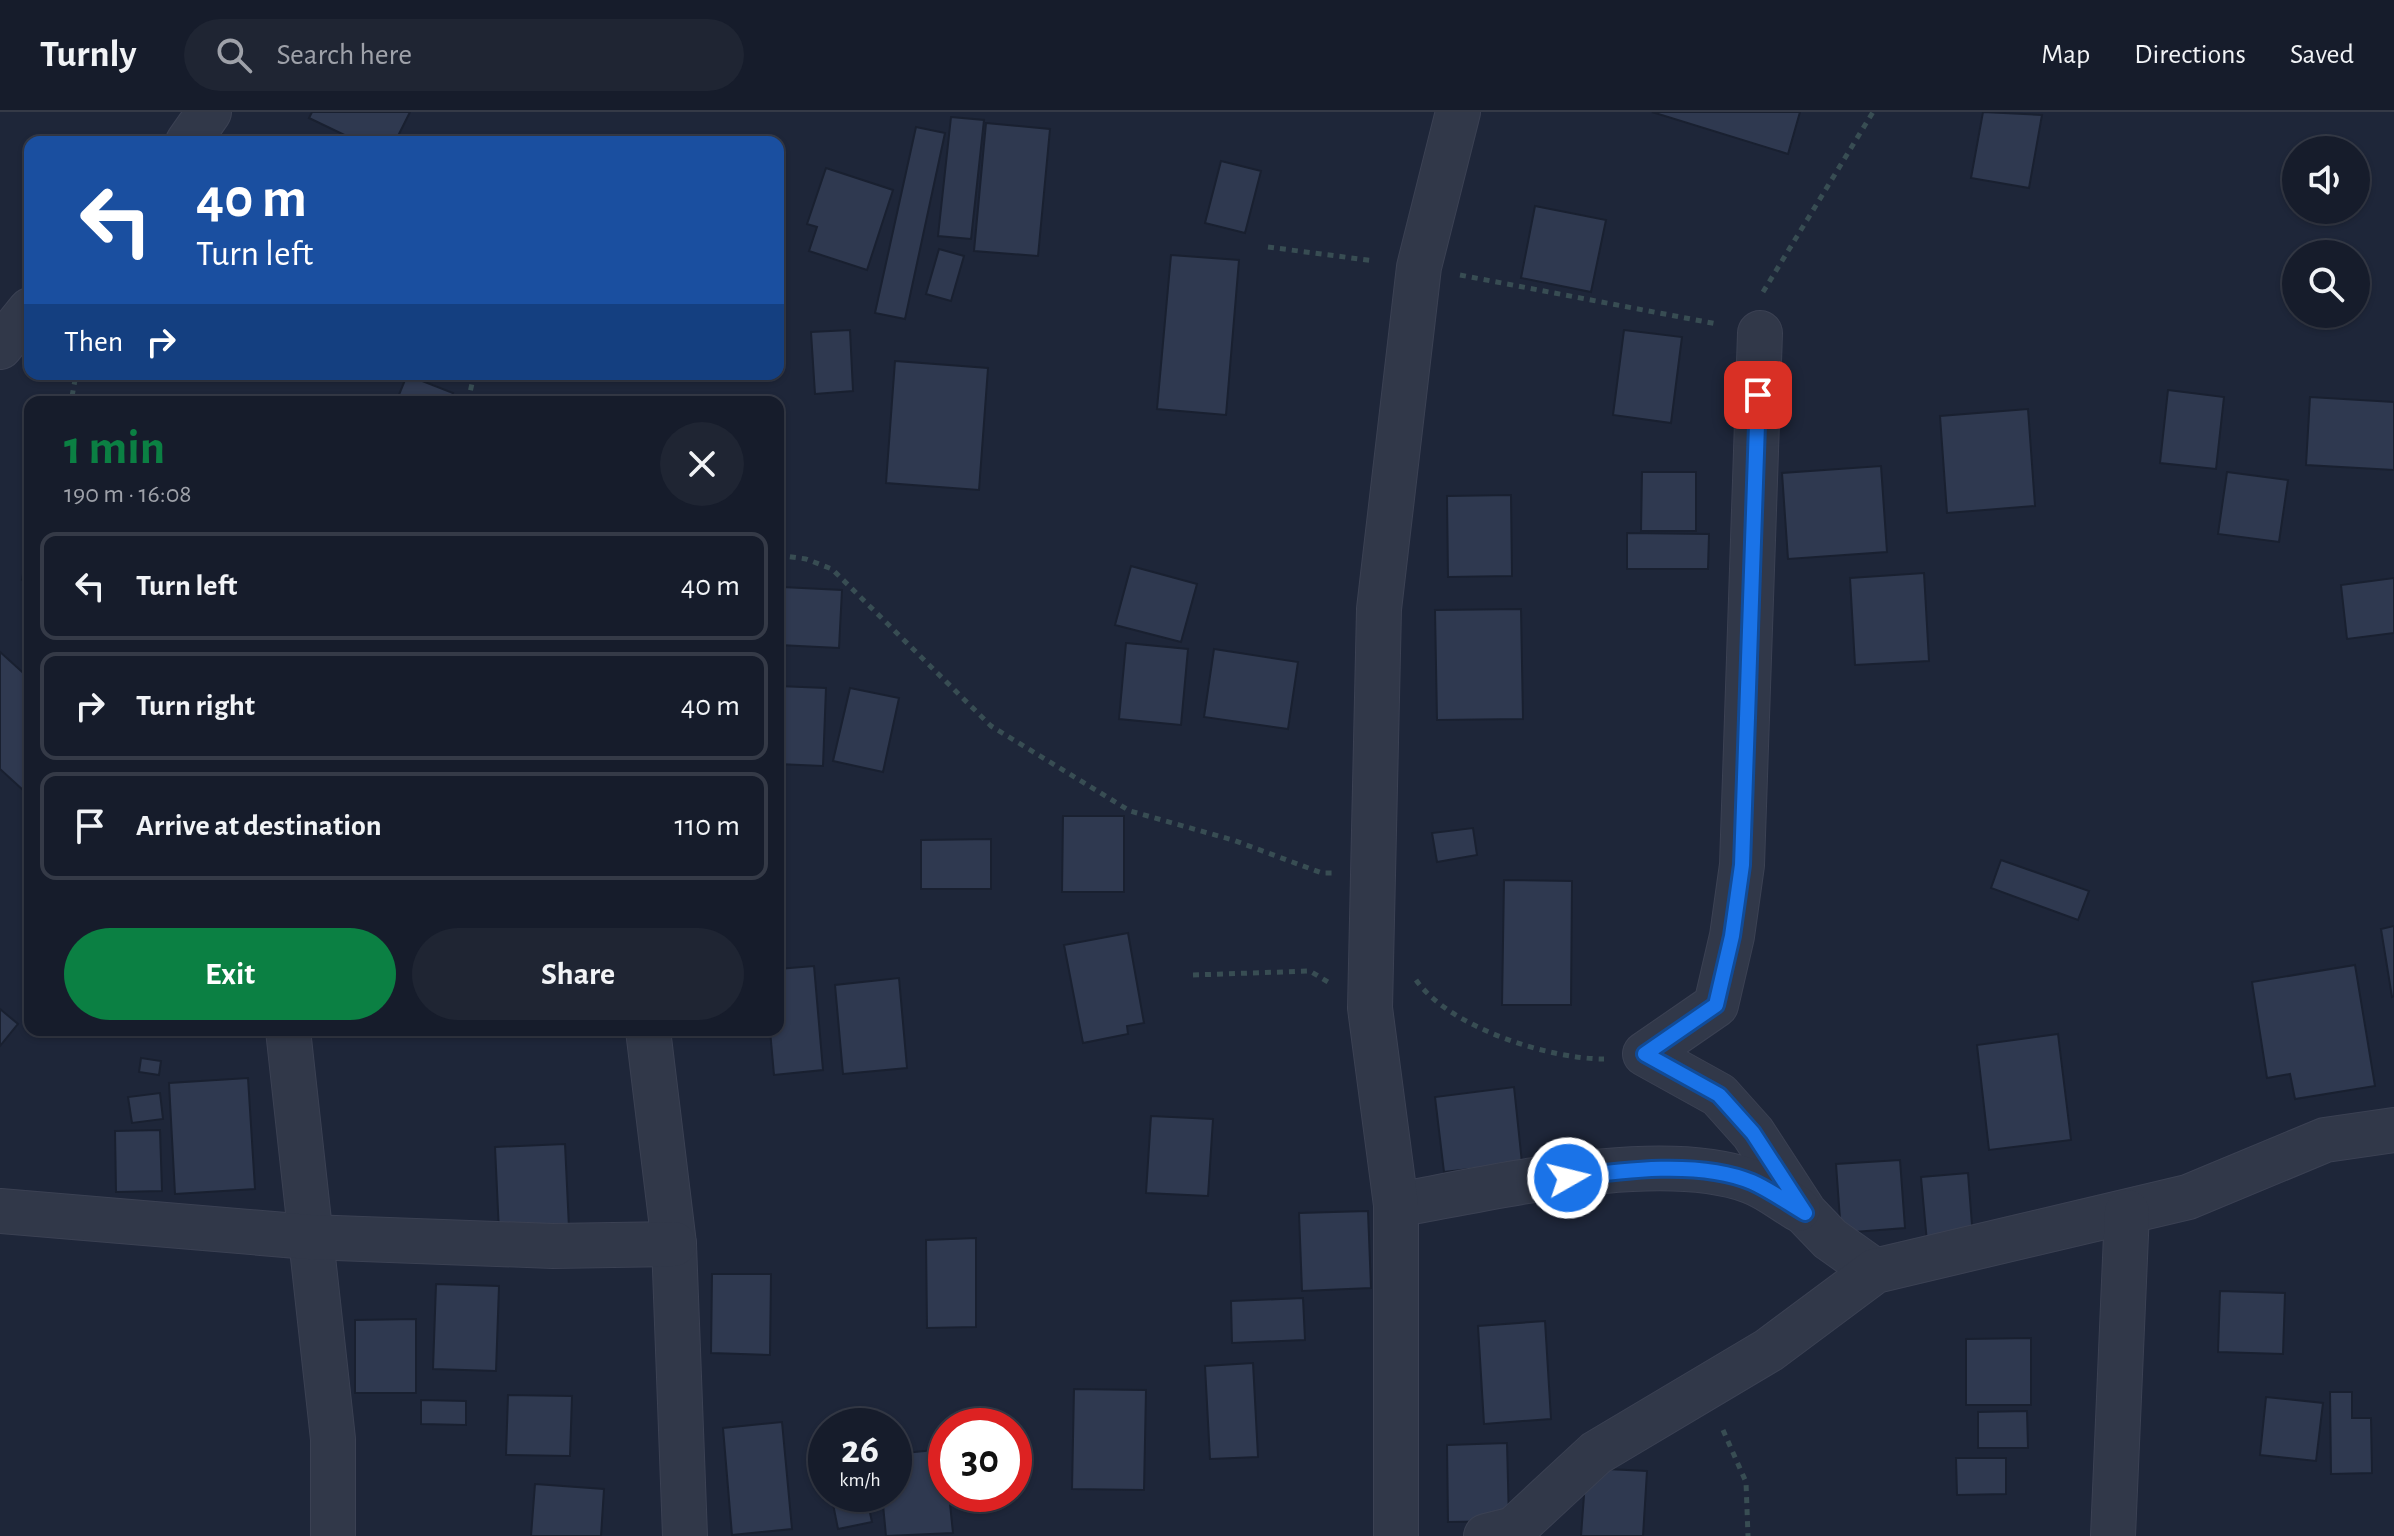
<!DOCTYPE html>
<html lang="en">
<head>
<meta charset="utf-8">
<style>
  body { margin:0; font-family:"Alegreya Sans",sans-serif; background:#1f2533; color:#f1f3f6; height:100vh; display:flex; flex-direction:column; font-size:30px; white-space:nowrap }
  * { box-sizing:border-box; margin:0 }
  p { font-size:26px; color:#9ea1a9 }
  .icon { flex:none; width:44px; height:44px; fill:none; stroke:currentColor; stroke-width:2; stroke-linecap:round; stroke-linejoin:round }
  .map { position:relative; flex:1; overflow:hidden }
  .details { position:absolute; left:24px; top:284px; width:760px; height:640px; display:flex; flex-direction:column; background:#161c2b; border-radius:16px; box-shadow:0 2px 6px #0004,0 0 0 2px #353a47 }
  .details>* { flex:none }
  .top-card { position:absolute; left:24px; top:24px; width:760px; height:244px; border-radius:16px; box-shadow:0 2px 6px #0004,0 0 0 2px #353a47; background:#1a4fa0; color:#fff; overflow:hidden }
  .buttons { position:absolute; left:2282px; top:24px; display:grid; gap:16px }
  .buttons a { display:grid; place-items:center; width:88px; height:88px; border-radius:50%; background:#161c2b; box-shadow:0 2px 6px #0004,0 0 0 2px #353a47; font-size:40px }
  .speed { position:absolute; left:808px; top:1296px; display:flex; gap:16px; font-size:40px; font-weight:700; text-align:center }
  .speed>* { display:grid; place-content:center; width:104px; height:104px; border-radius:50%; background:#161c2b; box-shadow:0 2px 6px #0004,0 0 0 2px #353a47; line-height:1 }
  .speed small { font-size:20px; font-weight:400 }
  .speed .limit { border:12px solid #d22; background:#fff; color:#111 }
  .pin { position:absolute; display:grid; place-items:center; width:68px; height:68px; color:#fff; margin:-34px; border-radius:16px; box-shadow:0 4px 12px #0006 }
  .me { position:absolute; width:88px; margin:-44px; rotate:82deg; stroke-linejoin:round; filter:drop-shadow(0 0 6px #0008) }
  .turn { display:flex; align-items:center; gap:28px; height:168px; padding:0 40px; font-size:36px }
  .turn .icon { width:104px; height:104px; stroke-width:2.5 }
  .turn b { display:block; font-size:56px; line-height:68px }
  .then { display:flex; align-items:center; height:76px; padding:0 40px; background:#0003; gap:16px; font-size:30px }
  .round { display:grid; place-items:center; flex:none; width:84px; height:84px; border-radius:42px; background:#1f2533 }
  .head { display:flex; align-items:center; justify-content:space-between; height:136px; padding:0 40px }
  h1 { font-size:48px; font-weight:700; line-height:60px; color:#0b8043 }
  .action { display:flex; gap:16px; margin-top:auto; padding:16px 40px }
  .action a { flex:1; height:92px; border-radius:48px; background:#0b8043; color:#fff; font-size:32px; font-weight:700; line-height:92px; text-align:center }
  .action a+a { background:#1f2533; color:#f1f3f6 }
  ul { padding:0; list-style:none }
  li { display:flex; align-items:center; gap:24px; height:108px; margin:0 16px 12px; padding:0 24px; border:4px solid #353a47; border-radius:16px }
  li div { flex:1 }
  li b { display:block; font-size:30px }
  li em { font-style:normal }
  header { display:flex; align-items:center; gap:48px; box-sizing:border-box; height:112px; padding:0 40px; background:#161c2b; border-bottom:2px solid #353a47 }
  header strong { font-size:38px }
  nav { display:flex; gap:44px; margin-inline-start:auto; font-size:28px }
  .search { width:560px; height:72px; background:#1f2533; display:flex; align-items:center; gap:20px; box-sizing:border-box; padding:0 28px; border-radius:44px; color:#9ea1a9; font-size:30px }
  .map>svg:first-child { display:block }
  .building { fill:#2f3950; stroke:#192030; stroke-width:2 }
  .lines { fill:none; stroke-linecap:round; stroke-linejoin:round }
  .minor-casing { stroke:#3b4153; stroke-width:46 }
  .path { stroke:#384d53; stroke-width:5; stroke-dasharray:6 6; stroke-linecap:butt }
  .minor { stroke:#313849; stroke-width:44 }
  .route-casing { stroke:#114b97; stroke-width:20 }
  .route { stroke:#1a73e8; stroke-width:14 }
</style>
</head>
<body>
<header>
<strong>Turnly</strong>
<div class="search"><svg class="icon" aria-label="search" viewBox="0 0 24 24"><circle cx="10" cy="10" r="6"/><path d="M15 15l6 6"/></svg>Search here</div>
<nav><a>Map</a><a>Directions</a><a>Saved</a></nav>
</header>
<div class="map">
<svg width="2394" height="1424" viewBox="0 0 2394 1424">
  <rect width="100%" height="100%" fill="#1e2639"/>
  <g class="building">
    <path d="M312,0h98l-15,30h-36l-50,-24z"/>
    <path d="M1652,0h148l-12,42z"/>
    <path d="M1983,0l59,3 -13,73 -58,-10z"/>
    <path d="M951,5l33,3 -13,119 -33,-3z"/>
    <path d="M986,11l64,6 -12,127 -64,-5z"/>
    <path d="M916,15l29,6 -40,186 -30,-6z"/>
    <path d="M1221,49l40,10 -16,62 -40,-10z"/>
    <path d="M826,56l67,22 -26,80 -58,-19 8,-24 -10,-3z"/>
    <path d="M1535,94l71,14 -15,72 -70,-14z"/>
    <path d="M939,137l25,7 -13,45 -25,-7z"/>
    <path d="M1171,143l68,5 -13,155 -69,-6z"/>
    <path d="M850,218l3,61 -38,3 -4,-62z"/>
    <path d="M1624,218l58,7 -11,86 -58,-8z"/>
    <path d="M895,249l93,7 -9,122 -93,-7z"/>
    <path d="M407,263l46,18 -3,9h-54z"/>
    <path d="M2168,278l56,7 -8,72 -56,-6z"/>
    <path d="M2310,285l84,5v68l-88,-5z"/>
    <path d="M2028,297l7,97 -88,7 -7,-97z"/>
    <path d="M1881,354l6,86 -99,7 -6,-86z"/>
    <path d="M1642,360h54v59h-55z"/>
    <path d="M2227,360l61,8 -9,62 -61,-8z"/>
    <path d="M1511,383l1,81 -64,1 -1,-81z"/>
    <path d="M1627,421l82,1 -1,35h-81z"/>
    <path d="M30,422v47l-8,-1z"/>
    <path d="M1131,454l66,18 -16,58 -66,-17z"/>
    <path d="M1924,461l5,88 -74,4 -5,-87z"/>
    <path d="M2394,466v55l-47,6 -6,-54z"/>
    <path d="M782,475l60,3 -3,58 -60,-3z"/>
    <path d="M1521,497l2,110 -86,1 -2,-110z"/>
    <path d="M1126,531l62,6 -7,76 -62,-6z"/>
    <path d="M1214,537l84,13 -10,67 -84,-12z"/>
    <path d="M0,540l30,27v103l-7,8 -23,-21z"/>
    <path d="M778,574l48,2 -3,78 -45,-2z"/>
    <path d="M850,576l49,10 -16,74 -50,-11z"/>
    <path d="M1063,704h61v76h-62z"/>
    <path d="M1473,716l4,27 -40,7 -5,-29z"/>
    <path d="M991,727v50h-70v-49z"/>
    <path d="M2001,748l88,31 -11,29 -87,-32z"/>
    <path d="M1504,768l68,1 -1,124h-69z"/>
    <path d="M2394,814v70l-2,1 -11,-68z"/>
    <path d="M1128,821l16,90 -17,3 1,8 -45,9 -19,-98z"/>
    <path d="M2355,853l20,121 -80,13 -5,-25 -23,4 -15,-96z"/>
    <path d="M814,854l9,104 -49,5 -4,-45h8v-61z"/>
    <path d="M899,866l8,90 -64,6 -8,-89z"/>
    <path d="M0,897l18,15 -18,22z"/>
    <path d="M2058,922l13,106 -82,10 -12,-105z"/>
    <path d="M141,946l20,3 -2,14 -20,-3z"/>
    <path d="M248,966l7,111 -80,5 -6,-111z"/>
    <path d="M1514,975l8,76 -78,9 -9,-75z"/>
    <path d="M160,981l3,26 -31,4 -4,-26z"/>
    <path d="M1151,1004l62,3 -5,77 -62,-3z"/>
    <path d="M160,1018l2,61 -46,1 -1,-61z"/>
    <path d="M565,1032l4,84 -70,4 -4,-85z"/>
    <path d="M1900,1048l5,68 -64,5 -5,-69z"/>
    <path d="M1968,1061l5,65 -46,4 -6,-65z"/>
    <path d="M1368,1099l3,77 -69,3 -3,-78z"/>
    <path d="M976,1126v89l-49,1 -1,-88z"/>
    <path d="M712,1162h59l-1,81 -59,-2z"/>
    <path d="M436,1172l63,2 -3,85 -63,-2z"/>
    <path d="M2220,1179l65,2 -2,61 -65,-2z"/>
    <path d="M1303,1186l2,42 -73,3 -1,-42z"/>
    <path d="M416,1207v74h-61v-73z"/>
    <path d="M1545,1209l6,98 -67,5 -6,-98z"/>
    <path d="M2031,1226v67h-65v-66z"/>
    <path d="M1253,1251l5,94 -48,2 -5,-93z"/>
    <path d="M1074,1277l72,1 -2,100 -72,-1z"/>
    <path d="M2330,1280h22v26h19l1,55 -41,1z"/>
    <path d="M508,1283l64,1 -2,60 -64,-1z"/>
    <path d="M2266,1285l57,6 -7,58 -56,-6z"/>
    <path d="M421,1288l45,1v24l-45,-1z"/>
    <path d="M2027,1299l1,37h-50v-36z"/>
    <path d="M782,1310l10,107 -60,6 -9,-107z"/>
    <path d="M1507,1331l2,78 -61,1 -1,-77z"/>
    <path d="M945,1337l1,45h3l4,39 -67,3 -4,-42h12v-40z"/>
    <path d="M1956,1346h50v36l-49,1z"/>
    <path d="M1586,1356l61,3 -4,65h-62z"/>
    <path d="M535,1372l69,5 -3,47h-70z"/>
    <path d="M831,1382h35l6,28 -34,7z"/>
  </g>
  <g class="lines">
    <defs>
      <g id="minor">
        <path d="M188,30l21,-30"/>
        <path d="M1760,221l-18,532 -10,71 -16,69 -71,49 74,41 34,38 52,80 25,26 45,32"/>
        <path d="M0,235l30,-37"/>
        <path d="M288,918l45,409v97"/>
        <path d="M648,918l26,214 11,292"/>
        <path d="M1396,1093c96,-17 262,-57 354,-24 17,6 33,19 48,28"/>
        <path d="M0,1099l309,26 244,9 121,-2"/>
        <path d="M1396,1424v-331l-26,-197 9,-399 40,-342 39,-155"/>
        <path d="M1486,1424l28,-7 82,-76 173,-103 106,-79 313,-74 137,-57 69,-10"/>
        <path d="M2113,1424l14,-324"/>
      </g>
    </defs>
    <use href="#minor" class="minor-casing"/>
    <g class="path">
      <path d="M1268,135l107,14"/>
      <path d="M1460,163l257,49"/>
      <path d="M1763,180l110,-180"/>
      <path d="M63,262l12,6 -4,22"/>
      <path d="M468,290l6,-28"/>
      <path d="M778,443l28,4 26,10 159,157 139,85 103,29 89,33h10"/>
      <path d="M1193,863l117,-4 18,11"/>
      <path d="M1416,868c33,47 132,79 188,79"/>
      <path d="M1723,1318l23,52 2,54"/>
    </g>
    <use href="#minor" class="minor"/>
  </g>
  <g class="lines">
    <defs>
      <path id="route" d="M1568,1066c54,-8 132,-18 184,4 18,8 36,21 53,31l-52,-80 -34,-38 -74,-41 71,-49 16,-69 10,-71 16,-470"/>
    </defs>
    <use href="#route" class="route-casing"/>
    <use href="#route" class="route"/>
  </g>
</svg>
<div class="buttons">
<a><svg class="icon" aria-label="sound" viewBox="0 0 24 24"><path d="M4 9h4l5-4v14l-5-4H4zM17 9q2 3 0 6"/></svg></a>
<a><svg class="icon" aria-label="search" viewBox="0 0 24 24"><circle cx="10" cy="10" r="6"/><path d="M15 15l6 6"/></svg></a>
</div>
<div class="speed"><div>26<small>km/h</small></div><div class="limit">30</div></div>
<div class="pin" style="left:1758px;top:283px;background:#d93025"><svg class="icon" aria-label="arrive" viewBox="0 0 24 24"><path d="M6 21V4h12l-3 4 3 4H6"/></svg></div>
<svg class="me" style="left:1568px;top:1066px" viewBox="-20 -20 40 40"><circle r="17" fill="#1a73e8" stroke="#fff" stroke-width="3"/><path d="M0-11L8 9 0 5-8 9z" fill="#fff"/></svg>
<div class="top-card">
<div class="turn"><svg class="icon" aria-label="left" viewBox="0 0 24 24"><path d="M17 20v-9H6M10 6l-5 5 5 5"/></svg><div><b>40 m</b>Turn left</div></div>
<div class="then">Then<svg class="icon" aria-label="right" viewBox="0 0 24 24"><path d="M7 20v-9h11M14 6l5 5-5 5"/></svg></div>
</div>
<section class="details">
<div class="head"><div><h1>1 min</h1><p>190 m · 16:08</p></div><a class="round"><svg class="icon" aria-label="close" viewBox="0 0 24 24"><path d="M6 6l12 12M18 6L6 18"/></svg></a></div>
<ul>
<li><svg class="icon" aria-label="left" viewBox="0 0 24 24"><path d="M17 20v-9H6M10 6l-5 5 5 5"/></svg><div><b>Turn left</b></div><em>40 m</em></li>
<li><svg class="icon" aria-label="right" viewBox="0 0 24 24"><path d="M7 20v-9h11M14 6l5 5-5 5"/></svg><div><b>Turn right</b></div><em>40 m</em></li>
<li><svg class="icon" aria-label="arrive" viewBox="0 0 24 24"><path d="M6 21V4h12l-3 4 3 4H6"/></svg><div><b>Arrive at destination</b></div><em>110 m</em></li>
</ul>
<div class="action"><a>Exit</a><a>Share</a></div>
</section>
</div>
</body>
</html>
